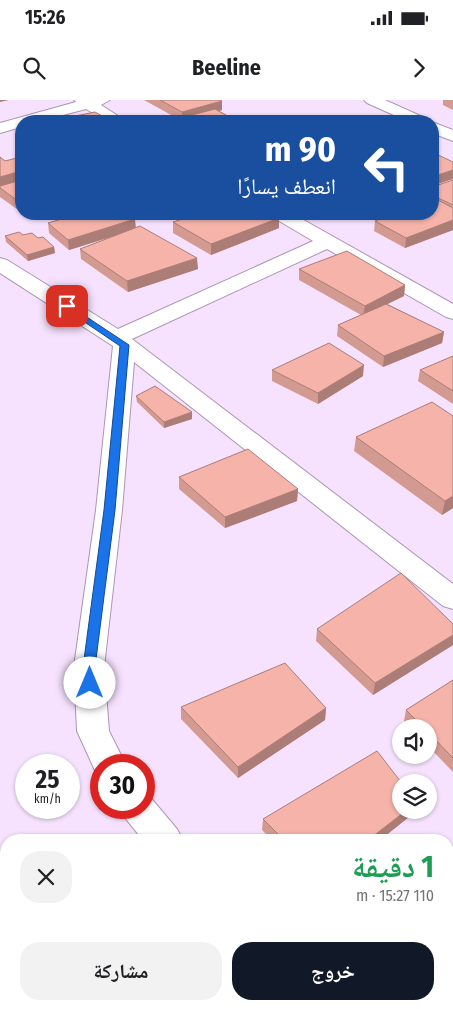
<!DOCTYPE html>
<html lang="ar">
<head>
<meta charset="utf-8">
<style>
  body { margin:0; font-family:"Fira Sans Condensed","Noto Naskh Arabic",sans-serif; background:#f2f2f2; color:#202124; direction:rtl; height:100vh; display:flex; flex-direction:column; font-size:19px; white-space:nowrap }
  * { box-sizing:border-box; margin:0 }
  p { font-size:16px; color:#757577 }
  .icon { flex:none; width:28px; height:28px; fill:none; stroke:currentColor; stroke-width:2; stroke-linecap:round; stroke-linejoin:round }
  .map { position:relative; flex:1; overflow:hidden; direction:ltr }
  .side { position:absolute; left:0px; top:734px; width:454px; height:176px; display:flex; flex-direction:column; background:#fff; border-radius:20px 20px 0 0; box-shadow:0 1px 4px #0004; direction:rtl }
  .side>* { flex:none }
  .guide { position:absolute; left:15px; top:15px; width:424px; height:105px; border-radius:20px; box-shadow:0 1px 4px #0004; direction:rtl; background:#1a4fa0; color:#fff; overflow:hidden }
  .controls { position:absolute; left:392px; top:619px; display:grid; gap:10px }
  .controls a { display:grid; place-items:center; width:45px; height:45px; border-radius:50%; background:#fff; box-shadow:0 1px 4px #0004; font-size:25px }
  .speed { position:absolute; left:15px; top:654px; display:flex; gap:10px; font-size:25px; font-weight:700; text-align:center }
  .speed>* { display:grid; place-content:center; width:65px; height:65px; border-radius:50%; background:#fff; box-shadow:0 1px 4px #0004; line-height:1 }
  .speed small { font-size:12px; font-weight:400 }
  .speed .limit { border:8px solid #d22; background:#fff; color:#111 }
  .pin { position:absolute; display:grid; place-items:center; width:42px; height:42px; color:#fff; margin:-21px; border-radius:10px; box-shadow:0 2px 8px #0006 }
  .me { position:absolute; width:55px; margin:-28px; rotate:0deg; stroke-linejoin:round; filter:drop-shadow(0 0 4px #0008) }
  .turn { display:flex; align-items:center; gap:18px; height:105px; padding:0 20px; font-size:22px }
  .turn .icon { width:65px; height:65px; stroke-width:2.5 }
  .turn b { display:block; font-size:35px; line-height:42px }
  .round { display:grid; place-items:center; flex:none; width:52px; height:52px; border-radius:20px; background:#f2f2f2 }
  .summary { display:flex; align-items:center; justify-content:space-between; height:85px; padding:0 20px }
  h1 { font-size:30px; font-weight:700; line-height:38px; color:#1e9e55 }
  .primary-button { display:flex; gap:10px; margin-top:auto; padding:10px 20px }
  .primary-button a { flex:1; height:58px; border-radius:20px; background:#111827; color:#fff; font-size:20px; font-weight:700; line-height:58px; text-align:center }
  .primary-button a+a { background:#f2f2f2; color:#202124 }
  .status { display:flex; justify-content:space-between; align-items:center; height:35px; padding:0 25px; background:#fff; direction:ltr }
  .status svg { height:14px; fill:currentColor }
  header { display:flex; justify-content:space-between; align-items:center; height:65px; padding:0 20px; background:#fff; font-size:22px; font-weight:700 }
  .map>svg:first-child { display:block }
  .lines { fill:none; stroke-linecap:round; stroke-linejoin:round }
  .minor-casing { stroke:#aa96b1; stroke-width:2 }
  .minor { fill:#fff; fill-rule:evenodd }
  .wall { fill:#d39a91 }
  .shaded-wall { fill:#ac7d76 }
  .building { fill:#f5b3a9; stroke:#ac7d76 }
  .route { fill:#1a73e8; stroke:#114b97 }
</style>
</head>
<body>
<div class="status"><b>15:26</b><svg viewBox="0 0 49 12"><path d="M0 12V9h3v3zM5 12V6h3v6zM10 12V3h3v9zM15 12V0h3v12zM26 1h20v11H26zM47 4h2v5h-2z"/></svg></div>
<header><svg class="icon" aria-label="forward" viewBox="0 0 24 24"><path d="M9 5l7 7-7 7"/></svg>Beeline<svg class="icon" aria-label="search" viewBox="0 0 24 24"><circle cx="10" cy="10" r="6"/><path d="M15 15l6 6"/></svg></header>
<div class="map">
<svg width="453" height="909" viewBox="0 0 453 909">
  <rect width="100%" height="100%" fill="#f6e2fe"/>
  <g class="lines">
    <defs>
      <g id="minor">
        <path d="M74,0h36l-9,5 25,16h-19l-21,-12 -46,12h-19v6l-21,6v-10l76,-21z"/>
        <path d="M364,0h21l40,18 2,3h-20l-40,-18z"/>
        <path d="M432,22l21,8v11l-21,-8z"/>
        <path d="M271,114h22l160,90v15l-7,-2 -119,-68 -195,90 321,245v25l-10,-3 -309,-244 -12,148 -18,157 5,64 17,34h-25v11l-4,-1 -20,-44 -3,-64 22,-157 17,-164 -113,-73v-15l7,2 111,69 195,-88 -39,-23z"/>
        <path d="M144,695l6,2 27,32 6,11h-40l-17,-21 -5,-11h23z"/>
        <path d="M280,904h42l2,5h-42z"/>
      </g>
    </defs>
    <use href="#minor" class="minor-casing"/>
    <use href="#minor" class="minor"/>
  </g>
  <g class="wall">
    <path d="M144,0h77l1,1v9l-3,1 16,9v1h-47v-1l-6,1z"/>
    <path d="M443,0h10v10l-10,-5z"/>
    <path d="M0,57l5,4 16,-4v55l-21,-15z"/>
    <path d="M453,80v50l-48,18 -31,-17 1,-10 57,-7v-27z"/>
    <path d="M24,114h18l-12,4z"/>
    <path d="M79,114h85l-18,6 -16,-6 6,14 62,41 -70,23 -47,-33 -1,-10 34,-13 -45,14 -20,-17 -1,-10z"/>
    <path d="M173,122l106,6 -68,27 -38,-22z"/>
    <path d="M23,135l15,3 16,9 1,6 -27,8 -22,-19 -1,-6z"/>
    <path d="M299,169l106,16 -1,11 -17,8 57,28 -2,11 -59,24 -46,-31 1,-11 23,-10 -62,-35z"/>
    <path d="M453,256v48l-35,-23 2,-11z"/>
    <path d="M272,270l91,6 -45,28 -46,-23z"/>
    <path d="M136,296l56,16v7l-28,9 -27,-26z"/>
    <path d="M453,316v92l-11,7 -88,-64 2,-14z"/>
    <path d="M179,377l119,12 -1,12 -72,27 -46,-39z"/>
    <path d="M453,524v21l-80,50 -57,-54 1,-12z"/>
    <path d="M453,580v92l-24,-25v-19h-19l-6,-7 2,-11z"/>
    <path d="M181,607l145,1 -1,12 -87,58 -57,-59z"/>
    <path d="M414,713l-34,27h-108l-10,-10 1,-11z"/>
    <path d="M407,904h41l5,5h-40z"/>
  </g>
  <g class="shaded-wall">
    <path d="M0,0h9l-9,2z"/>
    <path d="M222,1v9l-30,9 -4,-3v4l-6,1v-9z"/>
    <path d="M453,70v9l-21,7v-9z"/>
    <path d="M21,71v10l-21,6v-10z"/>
    <path d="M29,114h13l-12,4z"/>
    <path d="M146,114h18l-18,6z"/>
    <path d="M279,118v10l-68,27v-11z"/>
    <path d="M135,119l1,10 -67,21 -1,-10z"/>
    <path d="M453,120v10l-48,18 1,-10z"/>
    <path d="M54,147l1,6 -27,8 -1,-6z"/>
    <path d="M197,158l1,11 -70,23 -1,-11z"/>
    <path d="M405,185l-1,11 -41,20 2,-10z"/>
    <path d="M444,232l-2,11 -59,24 1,-11z"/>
    <path d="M364,265l-1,11 -45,28v-11z"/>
    <path d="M192,312v7l-28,9v-6z"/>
    <path d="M298,389l-1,12 -72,27v-11z"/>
    <path d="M453,396v12l-11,7 3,-14z"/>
    <path d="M453,535v10l-80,50 2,-12z"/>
    <path d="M326,608l-1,12 -87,58v-11z"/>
    <path d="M407,710h8l-1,3 -34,27h-12z"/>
  </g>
  <g class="building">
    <path d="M160,0h61l1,1 -40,11z"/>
    <path d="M215,9l20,11 -4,1h-35l-8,-5z"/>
    <path d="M95,12l16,9h-47l-4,-2z"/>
    <path d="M267,17l7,4h-20z"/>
    <path d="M432,52l21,10v8l-21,7z"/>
    <path d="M0,57l5,4 16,-4v14l-21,6z"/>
    <path d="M21,80v23l-21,-15v-2z"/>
    <path d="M453,80v25l-21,-10v-8z"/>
    <path d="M432,97l21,11v12l-47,18 -31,-17 18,-7h39z"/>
    <path d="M79,114h50l6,5 -67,21 -20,-17z"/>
    <path d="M198,114h72l9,4 -68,26 -38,-22z"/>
    <path d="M140,126l57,32 -70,23 -47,-32z"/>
    <path d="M19,132l4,3 9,-2 6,5 5,-1 11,10 -27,8 -22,-19z"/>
    <path d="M347,151l58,34 -40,21 -66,-37z"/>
    <path d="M386,204l58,28 -60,24 -46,-31z"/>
    <path d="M329,243l35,22 -46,28 -46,-23z"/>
    <path d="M453,256v35l-33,-21z"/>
    <path d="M155,286l37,26 -28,10 -28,-26z"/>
    <path d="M432,302l21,14v80l-8,5 -89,-64z"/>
    <path d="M248,349l50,40 -73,28 -46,-40z"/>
    <path d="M401,473l52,51v11l-78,48 -58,-54z"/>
    <path d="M285,563l41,45 -88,59 -57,-60z"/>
    <path d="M453,580v78l-24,-25v-5h-5l-18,-18z"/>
    <path d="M377,651l24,31v28h6l-39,30h-84l-21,-21z"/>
    <path d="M449,771l4,3v135h-28l-5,-5h28v-132z"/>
  </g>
  <path class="route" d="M67,204l62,41 -14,165 -20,157 1,16 -6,5 -6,-5 -1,-16 21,-157 16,-164 -56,-38 -2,-2z"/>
</svg>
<div class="controls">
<a><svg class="icon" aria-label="sound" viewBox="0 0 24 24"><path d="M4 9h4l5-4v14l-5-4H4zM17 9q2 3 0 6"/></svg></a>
<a><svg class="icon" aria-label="layers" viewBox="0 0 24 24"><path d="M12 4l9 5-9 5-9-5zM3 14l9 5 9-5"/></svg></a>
</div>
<div class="speed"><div>25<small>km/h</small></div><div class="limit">30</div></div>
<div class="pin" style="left:67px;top:206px;background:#d93025"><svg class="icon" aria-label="arrive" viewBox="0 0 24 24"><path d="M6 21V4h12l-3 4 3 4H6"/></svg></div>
<svg class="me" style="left:90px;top:583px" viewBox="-20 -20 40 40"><circle r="19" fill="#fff"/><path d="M0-13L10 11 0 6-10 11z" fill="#1a73e8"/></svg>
<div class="guide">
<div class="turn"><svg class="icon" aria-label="left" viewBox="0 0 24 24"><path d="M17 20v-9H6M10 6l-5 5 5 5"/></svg><div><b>90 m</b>انعطف يسارًا</div></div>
</div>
<section class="side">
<div class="summary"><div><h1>1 دقيقة</h1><p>110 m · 15:27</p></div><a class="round"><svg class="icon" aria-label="close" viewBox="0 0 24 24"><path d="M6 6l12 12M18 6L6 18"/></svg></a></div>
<div class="primary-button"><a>خروج</a><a>مشاركة</a></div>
</section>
</div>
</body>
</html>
